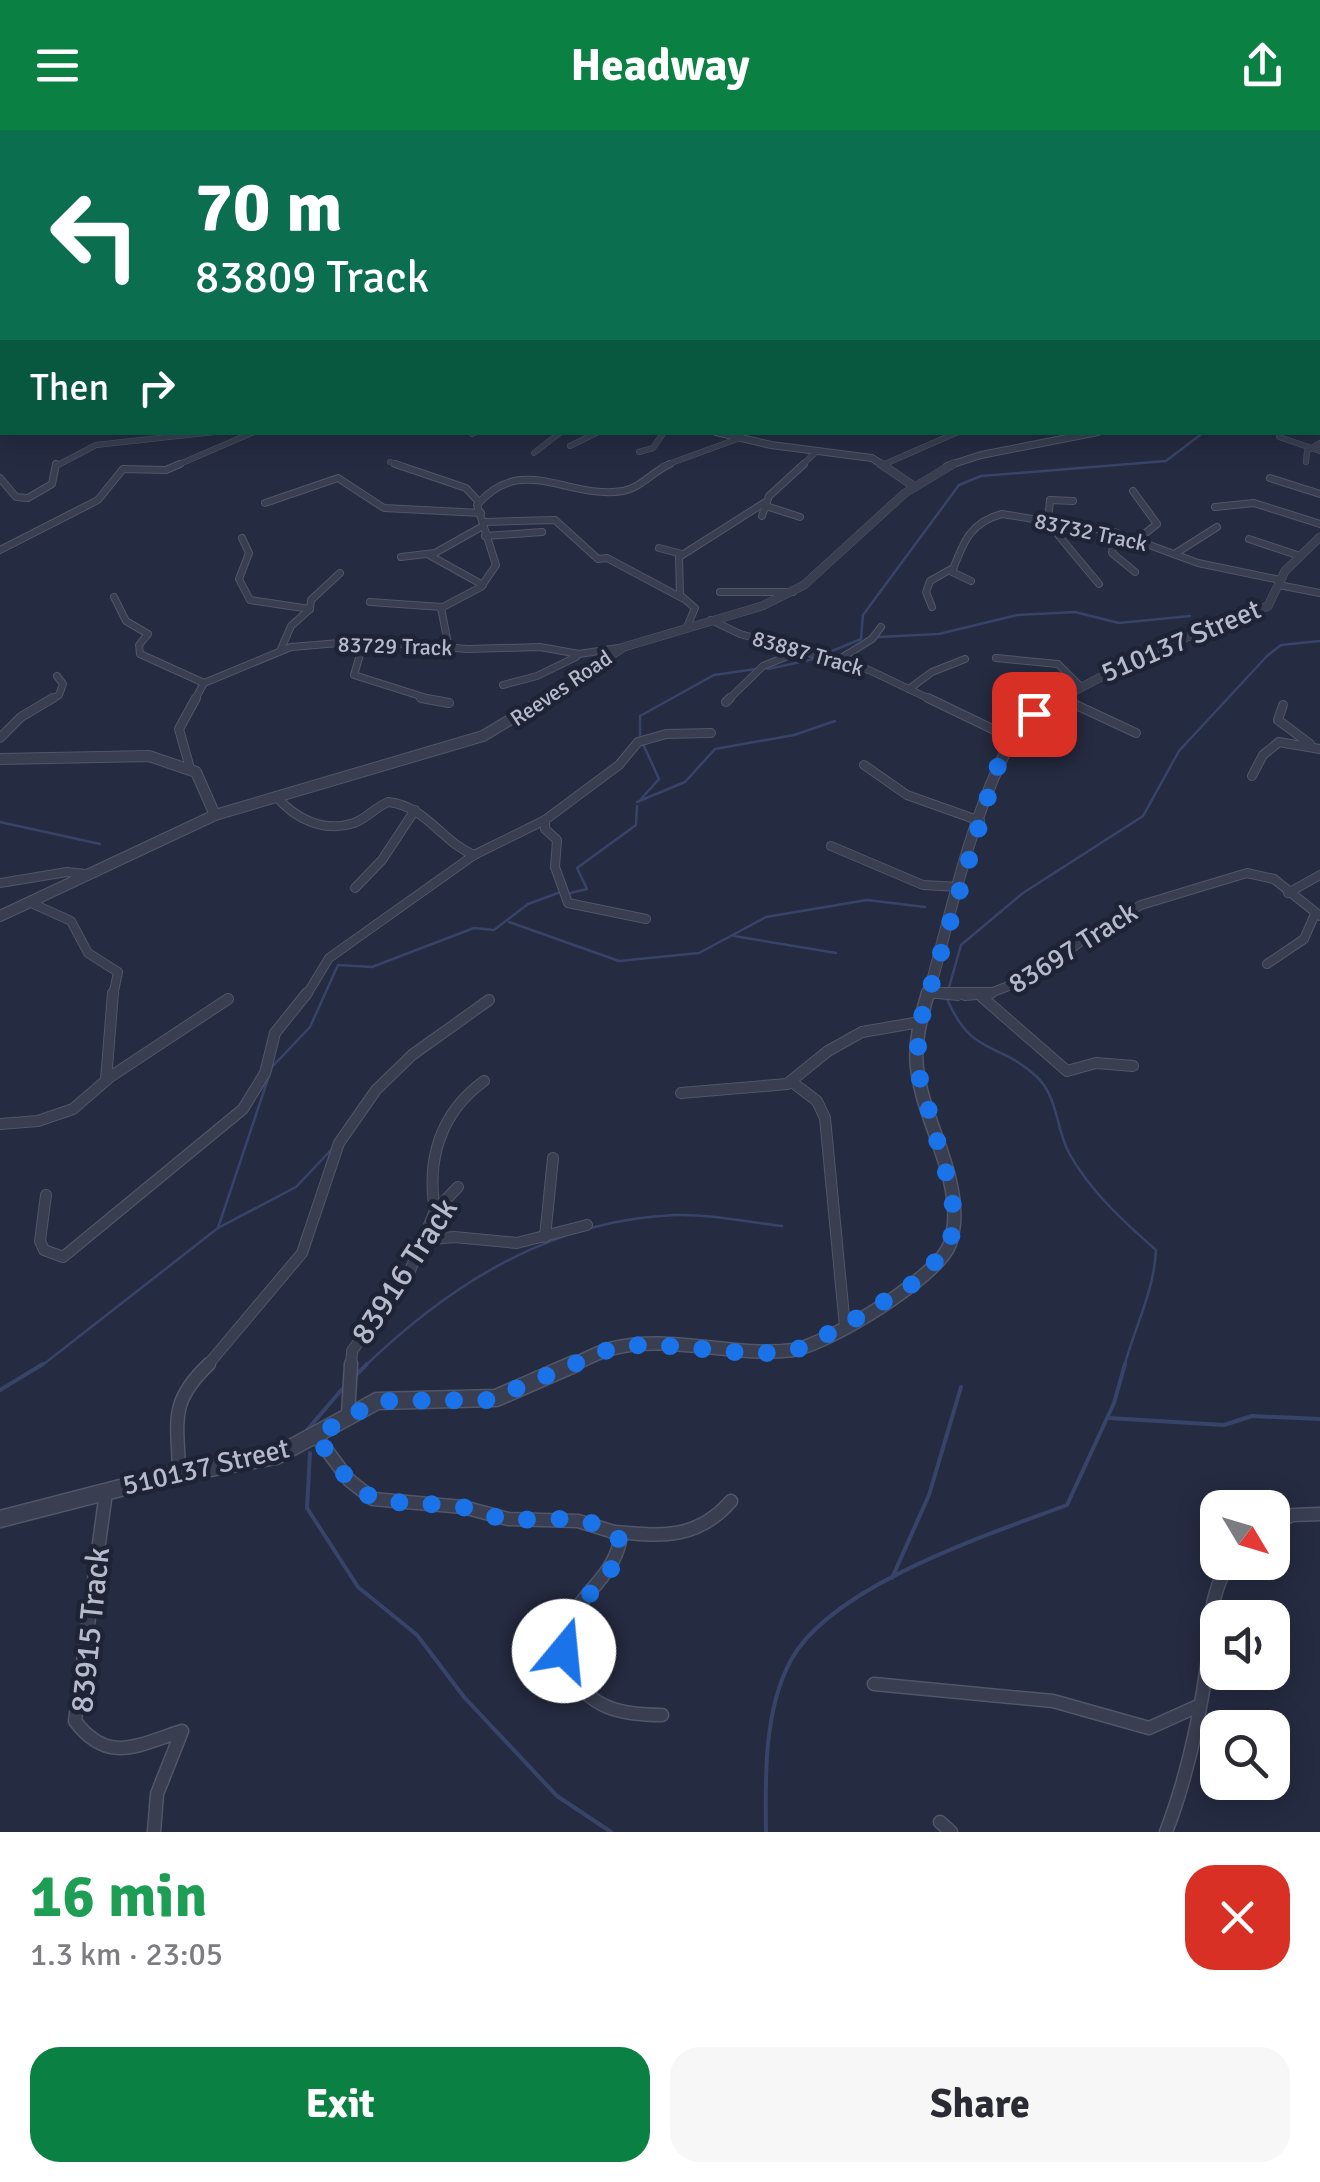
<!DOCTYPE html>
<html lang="en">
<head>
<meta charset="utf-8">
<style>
  body { margin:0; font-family:Signika,sans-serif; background:#f7f7f7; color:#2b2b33; height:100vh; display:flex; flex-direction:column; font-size:38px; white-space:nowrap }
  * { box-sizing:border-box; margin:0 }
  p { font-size:32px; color:#7c7c81 }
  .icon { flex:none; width:55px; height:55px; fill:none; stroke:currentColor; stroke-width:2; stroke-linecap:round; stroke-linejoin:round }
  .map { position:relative; height:1702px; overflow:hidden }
  .panel { display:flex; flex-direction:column; background:#fff; flex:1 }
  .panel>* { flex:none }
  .banner { position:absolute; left:0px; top:0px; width:1320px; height:305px; box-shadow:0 5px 25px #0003; background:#0b6e4f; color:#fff; overflow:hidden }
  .needle { width:65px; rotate:128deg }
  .tools { position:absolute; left:1200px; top:1360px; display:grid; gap:20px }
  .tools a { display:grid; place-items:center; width:90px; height:90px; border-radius:20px; background:#fff; box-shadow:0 5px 25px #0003; font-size:50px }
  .pin { position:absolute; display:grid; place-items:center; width:85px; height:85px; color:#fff; margin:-42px; border-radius:20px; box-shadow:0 5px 15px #0006 }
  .me { position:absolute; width:110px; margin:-55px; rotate:17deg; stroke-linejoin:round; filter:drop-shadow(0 0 8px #0008) }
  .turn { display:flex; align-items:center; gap:35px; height:210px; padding:0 30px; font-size:45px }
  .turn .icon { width:130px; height:130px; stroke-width:2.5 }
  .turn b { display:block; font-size:70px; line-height:85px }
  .then { display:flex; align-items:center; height:95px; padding:0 30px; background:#0003; gap:20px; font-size:38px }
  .round { display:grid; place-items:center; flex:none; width:105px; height:105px; border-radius:30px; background:#f7f7f7 }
  .overview { display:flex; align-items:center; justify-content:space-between; height:170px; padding:0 30px }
  h1 { font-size:60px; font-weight:700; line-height:75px; color:#1e9e55 }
  .button { display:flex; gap:20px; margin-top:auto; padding:20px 30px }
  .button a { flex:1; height:115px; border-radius:30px; background:#0b8043; color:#fff; font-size:40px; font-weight:700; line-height:115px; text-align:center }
  .button a+a { background:#f7f7f7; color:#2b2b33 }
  header { display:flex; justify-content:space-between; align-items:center; height:130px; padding:0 30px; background:#0b8043; color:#fff; font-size:45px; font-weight:700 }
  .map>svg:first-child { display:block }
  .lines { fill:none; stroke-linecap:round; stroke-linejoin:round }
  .stream-far1 { stroke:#384369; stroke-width:2.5 }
  .stream { stroke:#384369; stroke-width:4 }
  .river { fill:#384369; fill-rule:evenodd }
  .minor-far5-casing { stroke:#515668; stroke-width:5 }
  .minor-far4-casing { stroke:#515668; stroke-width:6 }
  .minor-far3-casing { stroke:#515668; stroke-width:8 }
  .minor-far2-casing { stroke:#515668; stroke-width:10 }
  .minor-far1-casing { stroke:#515668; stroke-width:12 }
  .minor-casing { stroke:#515668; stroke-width:15 }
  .tertiary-far4-casing { stroke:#515668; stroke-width:8 }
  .tertiary-far3-casing { stroke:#515668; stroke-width:9 }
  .tertiary-far2-casing { stroke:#515668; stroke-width:12 }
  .tertiary-far1-casing { stroke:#515668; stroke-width:15 }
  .tertiary-casing { stroke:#515668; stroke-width:19 }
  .secondary-casing { stroke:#515668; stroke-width:3 }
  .minor-far5 { stroke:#393e51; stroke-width:4 }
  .minor-far4 { stroke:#393e51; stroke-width:5 }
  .minor-far3 { stroke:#393e51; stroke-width:6 }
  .minor-far2 { stroke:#393e51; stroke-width:8 }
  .minor-far1 { stroke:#393e51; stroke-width:10 }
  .minor { stroke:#393e51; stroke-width:12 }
  .tertiary-far4 { stroke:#393e51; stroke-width:6 }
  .tertiary-far3 { stroke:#393e51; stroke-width:8 }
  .tertiary-far2 { stroke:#393e51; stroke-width:10 }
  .tertiary-far1 { stroke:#393e51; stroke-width:12 }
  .tertiary { stroke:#393e51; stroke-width:16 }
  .secondary { fill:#474c64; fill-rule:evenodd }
  .route { stroke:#1a73e8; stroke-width:18; stroke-dasharray:0 32.4 }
  .labels { text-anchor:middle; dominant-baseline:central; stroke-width:9; stroke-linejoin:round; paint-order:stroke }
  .far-street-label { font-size:22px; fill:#b6bacb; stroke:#1e2336 }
  .street-label { font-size:28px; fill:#b6bacb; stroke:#1e2336 }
  .near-street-label { font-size:32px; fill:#b6bacb; stroke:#1e2336 }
</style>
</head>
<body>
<header><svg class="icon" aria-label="menu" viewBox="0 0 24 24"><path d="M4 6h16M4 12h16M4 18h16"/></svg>Headway<svg class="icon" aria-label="share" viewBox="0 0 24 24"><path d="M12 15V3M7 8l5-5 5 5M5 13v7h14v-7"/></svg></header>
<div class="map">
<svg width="1320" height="1702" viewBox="0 0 1320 1702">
  <rect width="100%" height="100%" fill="#252b41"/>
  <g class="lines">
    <g class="stream-far1">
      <path d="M362,0l10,2"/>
      <path d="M815,0l7,2"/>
      <path d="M1295,0l4,2"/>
      <path d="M278,2l13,-2"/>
      <path d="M878,507l61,-3 78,-19 58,-3 44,11 71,-7"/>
      <path d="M825,524l36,-15 2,-24 96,-130 22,-9 185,-15 38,-29"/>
      <path d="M768,539l46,-10"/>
      <path d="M640,609v-23l74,-41 42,-6"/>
      <path d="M641,669l18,-20 -16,-35"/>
      <path d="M637,672l48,-20 30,-33 79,-14 41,-14"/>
      <path d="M0,692l100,22"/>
      <path d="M570,763l17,-4 -10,-21 59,-43 1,-19"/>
      <path d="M509,792l110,39 80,-8 67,-36 101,-17 58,7"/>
      <path d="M734,806l102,17"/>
      <path d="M948,861l13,-46 62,-52 120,-77 36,-65 88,-95 14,-11 39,-4"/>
      <path d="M947,869c25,58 51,42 89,77 22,20 20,53 33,77 21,38 55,69 87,97 -2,42 -21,76 -32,117"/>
      <path d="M218,1098l54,-161 38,-40 28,-62 34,2 102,-39 20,2 34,-26 30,-11"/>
      <path d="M40,1237l178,-139 78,-41 36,-38"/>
      <path d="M364,1237c87,-84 188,-147 311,-152 36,-1 72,7 107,11"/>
    </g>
    <g class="stream">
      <path d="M357,1244l10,-10"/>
      <path d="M0,1260l43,-26"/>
      <path d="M1108,1288l116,7 28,-9 68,3"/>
      <path d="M307,1300l37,-43"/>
      <path d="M310,1323l-3,55 51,79 59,48 47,62 93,99 54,36"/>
      <path d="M892,1448l37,-83 32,-108"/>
      <path d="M766,1702c-1,-54 -2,-123 25,-172 41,-75 199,-126 276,-155l47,-102 11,-39"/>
    </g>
    <g class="river">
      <path d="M692,0h44l-3,2z"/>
      <rect x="0" y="188" width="2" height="4"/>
    </g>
    <defs>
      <g id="minor-far5">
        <path d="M192,0l4,2"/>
        <path d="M427,0l18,2"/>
        <path d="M511,0l7,2"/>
        <path d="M566,0h8"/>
        <path d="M980,0l7,2"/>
        <path d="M1239,0l5,2"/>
        <path d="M145,1l5,-1"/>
        <path d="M42,2l11,-2"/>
        <path d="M525,2l8,-2"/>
        <path d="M1177,2h21"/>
      </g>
      <g id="minor-far4">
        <path d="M472,304l4,-2"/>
        <path d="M1279,307l41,14"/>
        <path d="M570,316l28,-14"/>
        <path d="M639,322l14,-4 11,-16"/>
        <path d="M534,323l27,-21"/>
        <path d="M390,332l13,4"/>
        <path d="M1306,332l1,-11 13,-8"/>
        <path d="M885,334l73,-32"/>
        <path d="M56,336l40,-21 118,-13"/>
        <path d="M175,336l79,-34"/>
        <path d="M663,336l77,-28"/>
        <path d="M801,336l16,-15"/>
      </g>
      <g id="minor-far3">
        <path d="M395,334l71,24 12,13"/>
        <path d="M0,348l16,19 12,1 24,-14 4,-20"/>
        <path d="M1270,348l50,16"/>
        <path d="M1133,361l24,33 -19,15"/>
        <path d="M265,373l73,-25 46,30 97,5"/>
        <path d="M763,375l37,12"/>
        <path d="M1215,377l39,-4 66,21"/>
        <path d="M762,386l7,-20 35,-32"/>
        <path d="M1048,390l2,-20 23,1"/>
        <path d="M484,392l71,-2 43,39 9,-1 75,40"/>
        <path d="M1063,394l-9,6 45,54"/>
        <path d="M485,406l57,-4"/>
        <path d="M242,408l7,15 -10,26 11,21 60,9 -19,17 -10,23"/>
        <path d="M1126,408l-12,3 -2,12 23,19"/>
        <path d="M1249,409l51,17"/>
        <path d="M659,418l23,6"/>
        <path d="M0,420l98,-50 25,-31 43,1 14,-6"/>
        <path d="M1176,423l41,-26"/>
        <path d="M429,425l54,30"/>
        <path d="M401,427l34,-4 48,-27"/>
        <path d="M971,451l-19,-9c11,-29 18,-50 50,-58l112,18 84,31 82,17"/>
        <path d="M1279,455l41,8"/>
        <path d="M720,462h73"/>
        <path d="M114,467l12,24 22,13 -9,11 1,9 64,29"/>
        <path d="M370,472l72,5"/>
        <path d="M932,477l-6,-15 4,-11 23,-13"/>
        <path d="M310,479l1,-9 29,-27"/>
        <path d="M711,490l29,14 129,36 65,31"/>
        <path d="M687,497l8,-19 -15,-13 -1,-38 85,-54"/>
        <path d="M364,511l-10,34 82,26"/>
        <path d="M449,518l-8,-40 40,-21 15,-22 -19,-60c46,-53 90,-5 146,-14 18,-3 30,-20 47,-27"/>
        <path d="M996,528l62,6 21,21"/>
        <path d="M838,530l34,-21 9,-12"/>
        <path d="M503,555l34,-9 39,-19"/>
        <path d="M909,559l23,-17 33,-13"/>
        <path d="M1058,567l9,4"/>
        <path d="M49,571l10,-6 4,-11 -6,-8"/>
        <path d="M194,571l10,-18 87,-36 73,-6 104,8 72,-2 39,7 46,-7"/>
        <path d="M727,571l36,-35 37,-15"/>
      </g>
      <g id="minor-far2">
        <path d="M421,568l28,5"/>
        <path d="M928,568l85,41"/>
        <path d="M1061,568l75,35"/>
        <path d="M726,572l4,-4"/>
        <path d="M1283,575l-5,15 32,24"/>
        <path d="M0,608l21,-21 32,-19"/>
        <path d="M864,635l43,30 73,26"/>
        <path d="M190,638l-11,-39 17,-31"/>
        <path d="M1252,646l11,-21 16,-13 41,7"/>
        <path d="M276,666c19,23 48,37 78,27 13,-5 22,-16 34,-21 38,4 53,39 86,53"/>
        <path d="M545,690v9l12,11 -2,27 13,36 78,16"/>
        <path d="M831,716l92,39 36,2"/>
        <path d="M0,753l67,-11 18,2"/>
        <path d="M355,758l27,-28 33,-50"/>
        <path d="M1288,763l32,-18"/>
        <path d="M29,772l42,19 17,32 30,19 -5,24"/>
        <path d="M1267,834l37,-25 11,-25"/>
        <path d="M928,863l30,3"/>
        <path d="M306,866l23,-38 145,-103 71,-35 74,-55 19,-23 28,-8 45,-1"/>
        <path d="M965,866l23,-2 44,-17 62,-45 47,-27 106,-32 27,6 46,37"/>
      </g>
      <g id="minor-far1">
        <path d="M933,863h58"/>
        <path d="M982,867l85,74 29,-8 37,3"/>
        <path d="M106,950l7,-87"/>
        <path d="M792,952l25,19 8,17 20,209"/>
        <path d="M681,963l106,-9 41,-33 34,-19 58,-10"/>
        <path d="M0,994l38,-3 35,-12 37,-32 118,-78"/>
        <path d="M46,1065l-6,46 4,9 19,7 180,-148 22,-36 10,-40 32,-40"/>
        <path d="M435,1081c-9,-52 6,-99 49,-130"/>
        <path d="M545,1107l8,-79"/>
        <path d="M423,1110l31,-3 63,6 70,-18"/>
        <path d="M206,1237l96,-114 37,-110 37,-53 36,-35 77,-55"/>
        <path d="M351,1237l1,-16 57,-78 26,-62 23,-24"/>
      </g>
      <g id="minor">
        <path d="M348,1284l3,-50"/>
        <path d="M316,1306l33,44 24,19 90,8 45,12 70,2 36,11 6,9c-7,34 -34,49 -50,78 -9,17 -8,35 0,52 19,38 53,44 92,44"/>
        <path d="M179,1343c-1,-52 -11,-70 30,-109"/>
        <path d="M106,1362l-31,229c33,44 63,24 107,10l-25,63 -3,38"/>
        <path d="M1272,1393l21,-8 27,-1"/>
        <path d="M614,1402c48,4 83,8 117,-31"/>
        <path d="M874,1554l179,17 96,27 49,-22"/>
        <path d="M940,1692l11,10"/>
        <path d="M1166,1702c20,-52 33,-111 41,-166 6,-44 -1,-62 22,-104"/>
      </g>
      <g id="tertiary-far4">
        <path d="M716,302l55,13 101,13 12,8"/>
        <path d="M947,336l34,-11 117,-23"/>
      </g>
      <g id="tertiary-far3">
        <path d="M881,334l34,23"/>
        <path d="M542,571l82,-54 138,-41 42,-21 101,-92 48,-29"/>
        <path d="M1055,571l98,-51 115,-44 17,-35 35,-34"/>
      </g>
      <g id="tertiary-far2">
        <path d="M0,629l149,-3 47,16 19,43"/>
        <path d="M0,786l215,-101 268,-79 63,-38"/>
        <path d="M928,866c22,-80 40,-168 77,-243 11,-23 33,-41 54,-55"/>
      </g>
      <path id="tertiary-far1" d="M568,1237c14,-6 28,-14 42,-18 59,-16 123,9 183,1 35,-6 142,-71 156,-104 3,-5 4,-16 5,-22 4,-54 -31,-104 -37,-156 -3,-25 4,-51 11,-75"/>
      <path id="tertiary" d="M0,1389l167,-43 109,-20 101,-55 119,-3 78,-34"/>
      <rect id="secondary" x="0" y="63" width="2" height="4"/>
    </defs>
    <use href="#minor-far5" class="minor-far5-casing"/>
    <use href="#minor-far4" class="minor-far4-casing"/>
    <use href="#minor-far3" class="minor-far3-casing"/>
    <use href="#minor-far2" class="minor-far2-casing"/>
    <use href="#minor-far1" class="minor-far1-casing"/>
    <use href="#minor" class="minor-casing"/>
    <use href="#tertiary-far4" class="tertiary-far4-casing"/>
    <use href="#tertiary-far3" class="tertiary-far3-casing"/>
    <use href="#tertiary-far2" class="tertiary-far2-casing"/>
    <use href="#tertiary-far1" class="tertiary-far1-casing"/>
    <use href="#tertiary" class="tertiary-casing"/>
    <use href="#secondary" class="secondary-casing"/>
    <use href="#minor-far5" class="minor-far5"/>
    <use href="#minor-far4" class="minor-far4"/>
    <use href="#minor-far3" class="minor-far3"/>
    <use href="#minor-far2" class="minor-far2"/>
    <use href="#minor-far1" class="minor-far1"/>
    <use href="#minor" class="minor"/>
    <use href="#tertiary-far4" class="tertiary-far4"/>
    <use href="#tertiary-far3" class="tertiary-far3"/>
    <use href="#tertiary-far2" class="tertiary-far2"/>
    <use href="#tertiary-far1" class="tertiary-far1"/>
    <use href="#tertiary" class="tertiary"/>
    <use href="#secondary" class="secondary"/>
  </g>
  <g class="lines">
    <path class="route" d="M564,1521c-2,-52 58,-70 56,-110l-6,-9c-29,-17 -67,-13 -99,-12 -20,0 -39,-12 -60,-14 -88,-8 -85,8 -139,-70l61,-35 112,-1 121,-51 37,-5 111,10 40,-5 46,-23 70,-43 35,-35 5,-25 -2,-29 -35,-126 2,-42 77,-256 14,-27 24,-29"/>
  </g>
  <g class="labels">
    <g class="far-street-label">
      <text transform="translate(1091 402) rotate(12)">83732 Track</text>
      <text transform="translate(395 516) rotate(2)">83729 Track</text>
      <text transform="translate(808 523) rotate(16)">83887 Track</text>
      <text transform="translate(561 558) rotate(-34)">Reeves Road</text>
    </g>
    <g class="street-label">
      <text transform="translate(1181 511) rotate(-23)">510137 Street</text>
      <text transform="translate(1073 818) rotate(-32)">83697 Track</text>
      <text transform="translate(206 1337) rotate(-13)">510137 Street</text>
    </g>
    <g class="near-street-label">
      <text transform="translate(404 1141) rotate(-57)">83916 Track</text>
      <text transform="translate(90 1500) rotate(-84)">83915 Track</text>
    </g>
  </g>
</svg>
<div class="tools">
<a><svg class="needle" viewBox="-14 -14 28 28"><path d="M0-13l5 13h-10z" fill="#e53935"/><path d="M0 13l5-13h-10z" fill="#7c7c81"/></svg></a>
<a><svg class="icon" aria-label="sound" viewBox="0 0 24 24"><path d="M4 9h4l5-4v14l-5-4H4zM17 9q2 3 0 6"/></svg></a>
<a><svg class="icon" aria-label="search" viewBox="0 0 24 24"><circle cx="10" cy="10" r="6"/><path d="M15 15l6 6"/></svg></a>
</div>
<div class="pin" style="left:1034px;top:584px;background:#d93025"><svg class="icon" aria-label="arrive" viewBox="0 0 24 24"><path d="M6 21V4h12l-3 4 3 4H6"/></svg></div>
<svg class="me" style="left:564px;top:1521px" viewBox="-20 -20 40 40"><circle r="19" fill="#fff"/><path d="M0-13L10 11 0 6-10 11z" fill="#1a73e8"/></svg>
<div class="banner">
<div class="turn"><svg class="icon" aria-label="left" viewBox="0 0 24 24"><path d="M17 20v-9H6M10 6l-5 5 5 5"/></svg><div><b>70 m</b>83809 Track</div></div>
<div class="then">Then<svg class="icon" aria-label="right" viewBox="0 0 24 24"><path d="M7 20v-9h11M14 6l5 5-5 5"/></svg></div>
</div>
</div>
<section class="panel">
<div class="overview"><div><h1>16 min</h1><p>1.3 km · 23:05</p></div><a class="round" style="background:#d93025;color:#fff"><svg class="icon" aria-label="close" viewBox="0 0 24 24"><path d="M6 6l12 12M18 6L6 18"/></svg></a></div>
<div class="button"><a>Exit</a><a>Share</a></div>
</section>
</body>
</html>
